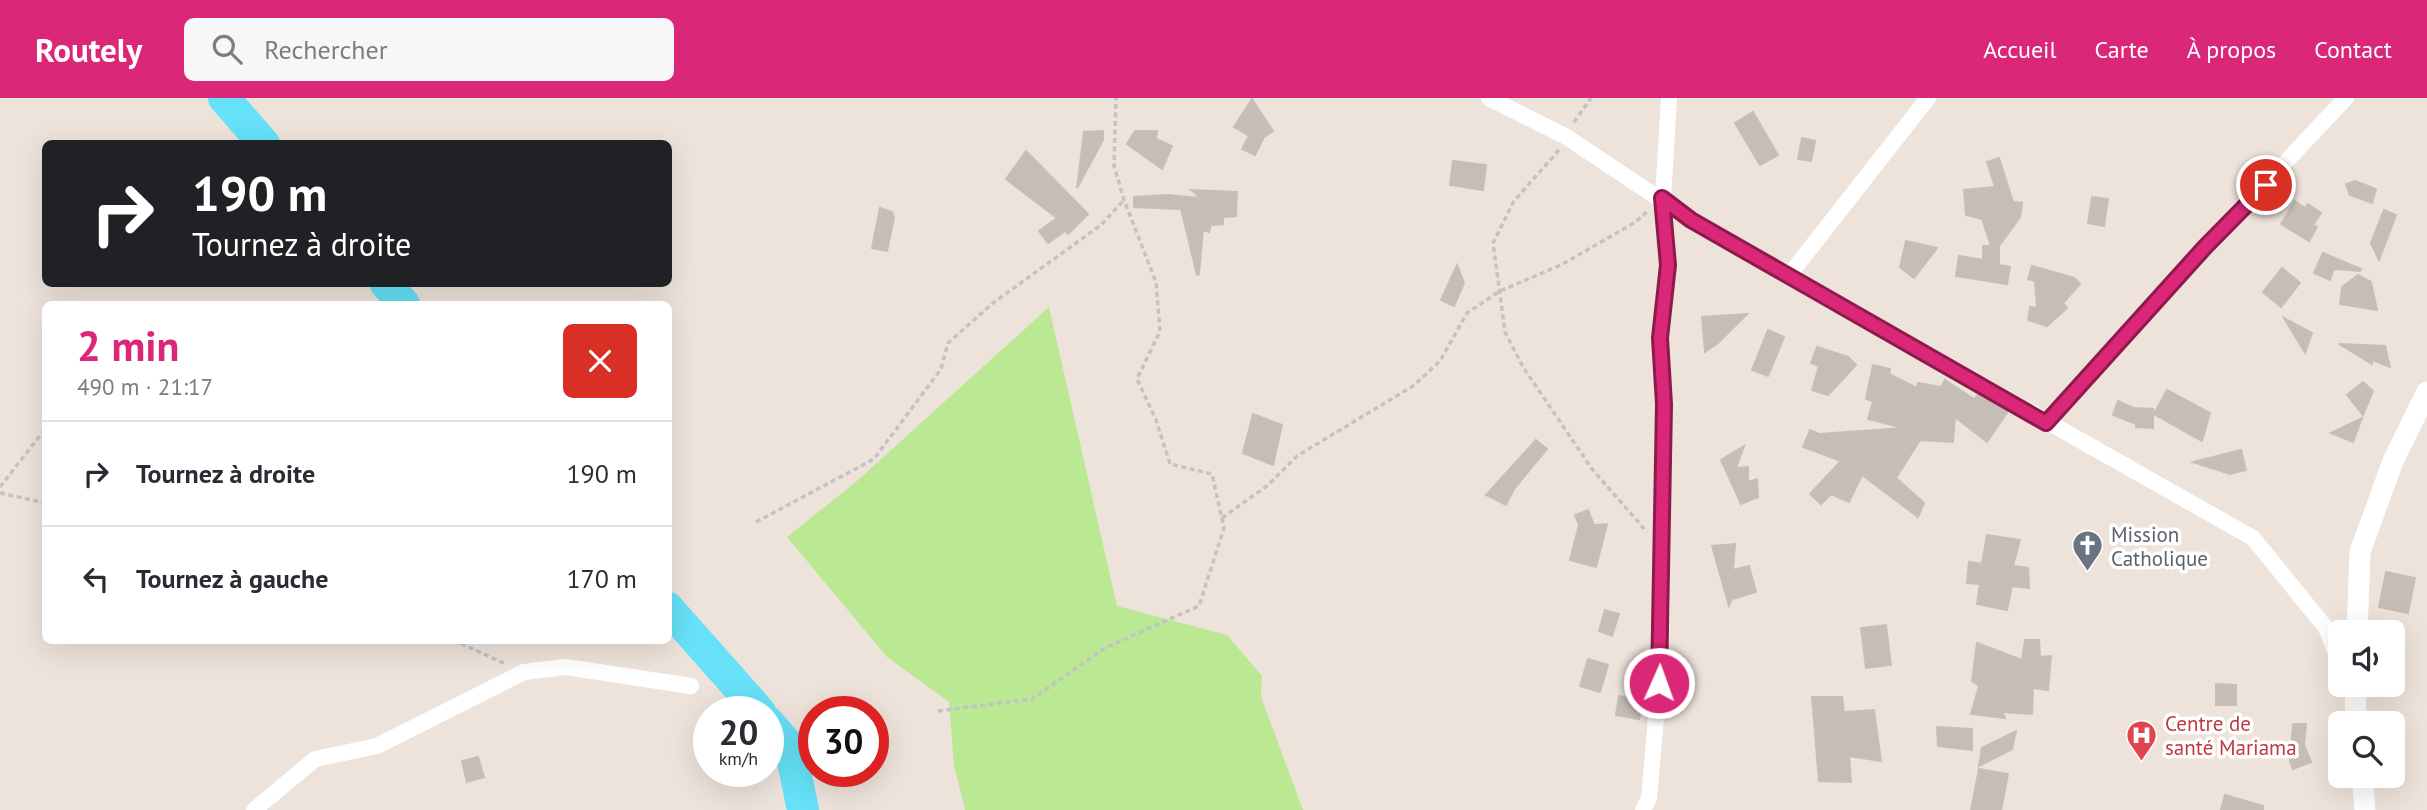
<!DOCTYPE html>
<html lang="fr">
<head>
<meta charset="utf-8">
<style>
  body { margin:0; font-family:"PT Sans",sans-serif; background:#f7f7f7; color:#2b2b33; height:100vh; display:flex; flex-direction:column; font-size:26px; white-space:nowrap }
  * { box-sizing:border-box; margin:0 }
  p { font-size:23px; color:#7c7c81 }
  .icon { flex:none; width:38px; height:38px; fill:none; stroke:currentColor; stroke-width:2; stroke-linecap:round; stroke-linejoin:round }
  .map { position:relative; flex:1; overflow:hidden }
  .side { position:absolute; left:42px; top:203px; width:630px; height:343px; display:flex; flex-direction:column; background:#fff; border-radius:10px; box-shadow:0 7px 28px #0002 }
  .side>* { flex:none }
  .banner { position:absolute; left:42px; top:42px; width:630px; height:147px; border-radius:10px; box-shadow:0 7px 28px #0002; background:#202124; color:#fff; overflow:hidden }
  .controls { position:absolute; left:2328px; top:522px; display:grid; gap:14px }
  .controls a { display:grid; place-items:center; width:77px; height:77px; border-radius:10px; background:#fff; box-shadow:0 7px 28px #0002; font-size:35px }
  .speed { position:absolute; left:693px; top:598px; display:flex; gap:14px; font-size:35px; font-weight:700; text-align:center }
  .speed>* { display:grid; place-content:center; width:91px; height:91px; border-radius:50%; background:#fff; box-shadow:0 7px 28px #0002; line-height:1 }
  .speed small { font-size:18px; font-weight:400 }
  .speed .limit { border:10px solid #d22; background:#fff; color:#111 }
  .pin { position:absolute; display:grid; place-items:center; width:60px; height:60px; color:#fff; margin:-30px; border:4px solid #fff; border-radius:50%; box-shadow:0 2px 7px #0007 }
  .me { position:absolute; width:77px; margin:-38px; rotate:2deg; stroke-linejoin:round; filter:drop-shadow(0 0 5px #0008) }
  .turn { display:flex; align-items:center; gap:24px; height:147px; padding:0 35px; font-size:32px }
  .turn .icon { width:91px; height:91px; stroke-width:2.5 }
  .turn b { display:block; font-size:49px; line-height:60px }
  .round { display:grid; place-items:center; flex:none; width:74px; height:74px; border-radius:10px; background:#f7f7f7 }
  .overview { display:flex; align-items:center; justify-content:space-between; height:119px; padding:0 35px }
  h1 { font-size:42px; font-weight:700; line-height:52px; color:#db2777 }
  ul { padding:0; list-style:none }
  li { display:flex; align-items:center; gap:21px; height:105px; padding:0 35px; border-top:2px solid #e1e1e2 }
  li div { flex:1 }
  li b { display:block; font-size:26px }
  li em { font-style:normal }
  header { display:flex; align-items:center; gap:42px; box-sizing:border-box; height:98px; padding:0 35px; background:#db2777; color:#fff }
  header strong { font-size:33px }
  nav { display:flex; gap:38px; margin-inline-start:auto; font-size:24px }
  .search { width:490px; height:63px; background:#f7f7f7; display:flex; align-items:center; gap:18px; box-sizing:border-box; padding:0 24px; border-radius:10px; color:#7c7c81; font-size:26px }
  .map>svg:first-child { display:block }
  .green { fill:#bae893 }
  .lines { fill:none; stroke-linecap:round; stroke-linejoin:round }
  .river { stroke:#66e1f7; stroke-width:32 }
  .building { fill:#c5bdb7; stroke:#c8bfb4; stroke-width:2 }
  .path { stroke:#c3c3c3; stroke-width:3.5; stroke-dasharray:5 3.5; stroke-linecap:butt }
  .street { stroke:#fff; stroke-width:16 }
  .secondary { stroke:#fff; stroke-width:21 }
  .route-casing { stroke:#8e194d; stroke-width:18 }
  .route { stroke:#db2777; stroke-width:12 }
  .labels { text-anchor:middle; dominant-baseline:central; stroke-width:7; stroke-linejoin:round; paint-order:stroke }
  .worship-label { font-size:21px; fill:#5b616d; stroke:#fff; text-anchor:start }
  .health-label { font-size:21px; fill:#be3a42; stroke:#fff; text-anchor:start }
</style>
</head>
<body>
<header>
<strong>Routely</strong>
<div class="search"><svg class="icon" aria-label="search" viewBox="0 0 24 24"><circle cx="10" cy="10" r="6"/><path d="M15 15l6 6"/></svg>Rechercher</div>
<nav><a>Accueil</a><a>Carte</a><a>À propos</a><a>Contact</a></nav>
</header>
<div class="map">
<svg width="2427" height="712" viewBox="0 0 2427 712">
  <rect width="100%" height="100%" fill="#ede3db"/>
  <path class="green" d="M1049,209l68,299 110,29 35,41 -1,21 42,113h-338l-11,-45 -5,-63 -62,-45 -100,-120 70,-56z"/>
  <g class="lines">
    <g class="river">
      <path d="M224,0l40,46"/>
      <path d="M386,186l18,20"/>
      <path d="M668,510l92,104"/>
      <path d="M768,624l22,25 13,63"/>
    </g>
  </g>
  <g class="building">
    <path d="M1252,1l21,32 -9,6 -9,18 -13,-6 7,-13 -15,-9z"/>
    <path d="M1753,14l25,43 -18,10 -25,-42z"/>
    <path d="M1103,33v9l-26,48 7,-56z"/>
    <path d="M1135,33h22l-1,8 16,7 -10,23 -35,-25z"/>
    <path d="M1802,40l13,3 -4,20 -13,-2z"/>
    <path d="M1026,53l62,63 -20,20 -3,-3 -17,12 -9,-12 18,-13 -51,-39z"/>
    <path d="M1999,60l14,44 9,1 -2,14 -21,29v19l11,2 -3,17 -51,-8 3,-20 24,4v-14h8l-9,-27 -16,-4 -2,-25 31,-3 -8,-25z"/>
    <path d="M1453,63l33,4 -3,25 -33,-5z"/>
    <path d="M2355,83l21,8 -4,14 -22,-8 -4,-11z"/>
    <path d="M1191,92l46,2 -1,24 -13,1v7l-12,1 -2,7 -6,-2 -4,44 -2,1 -16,-66 -47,-2v-10l34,-2 33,3z"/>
    <path d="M2092,99l16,2 -4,27 -16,-3z"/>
    <path d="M2295,103l10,7 3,-4 13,9 -8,12 4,2 -8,14 -28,-17z"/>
    <path d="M880,110l12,4 2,6 -7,33 -15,-3z"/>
    <path d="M2384,112l12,5 -17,45 -8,-17z"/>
    <path d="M1906,143l31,7 -23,30 -14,-11z"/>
    <path d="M2323,155l38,16 -1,2 -26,-2 -4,11 -16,-7z"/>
    <path d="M1457,167l7,18 -10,23 -13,-6z"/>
    <path d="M2032,168l42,12 6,6 -17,19 4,5 -20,18 -19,-6 2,-13 7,1 -2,-27 -7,-2z"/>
    <path d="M2282,170l18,15 -19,24 -18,-15z"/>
    <path d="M2358,177l13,7 6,28 -37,-6 2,-17z"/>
    <path d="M1747,216l-29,29 -13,9 -3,-35z"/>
    <path d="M2284,220l28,15 -7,20z"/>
    <path d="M1768,232l16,7 -16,39 -16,-6z"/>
    <path d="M2339,246l46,2 5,21 -18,-7v4z"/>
    <path d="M1817,249l31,10 8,8 -28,30 -16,-5 7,-24 -8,-3z"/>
    <path d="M1873,267l17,4 -1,5 28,14 1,-5 23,4 4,-7 29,19 4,-4 30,16 -21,31 -32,-25 -2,25 -33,-2 -24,38 28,25 -6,14 -56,-42 -13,27 -18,-8 -10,10 -11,-10 31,-33 -38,-14 7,-17 9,4 85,-6 -36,-9 5,-18 -7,-2z"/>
    <path d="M2363,284l10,9 -10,24 -16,-20z"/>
    <path d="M2167,292l43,23 -8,28 -48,-27z"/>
    <path d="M2118,303l15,7 20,1v19l-17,-1v-3l-23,-9z"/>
    <path d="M1253,316l29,11 -9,40 -30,-12z"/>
    <path d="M2362,320l-9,24 -22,-9z"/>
    <path d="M1536,342l11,9 -33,40 -8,16 -20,-10z"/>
    <path d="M1744,348l-8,22 12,-1v15l9,-3 1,18 -17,7 -20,-44z"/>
    <path d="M2241,352l5,20 -16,4 -37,-12z"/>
    <path d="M1588,412l6,15 13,-1 -11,43 -26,-7 9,-35 -4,-10z"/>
    <path d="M1987,437l33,5 -7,26 15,2 1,20 -17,-2 -5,24 -30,-6 3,-20 -13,-1 2,-21 13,2z"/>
    <path d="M1735,446l-2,26 16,-4 7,26 -24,7 -3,7 -17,-60z"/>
    <path d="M2386,474l29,6 -7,35 -29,-6z"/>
    <path d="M1605,512l14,4 -7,22 -13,-5z"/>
    <path d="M1886,527l5,40 -25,3 -5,-40z"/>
    <path d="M2025,542h14l1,17 11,-1 -3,34 -15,-2 -1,26 -30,-2 3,6 -34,-4 8,-28 -7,-5 5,-38 45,17z"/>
    <path d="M1588,561l20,6 -8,27 -20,-6z"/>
    <path d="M2216,586l20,1v20h-20z"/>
    <path d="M1619,598l24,5 -4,18 -23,-4z"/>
    <path d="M1812,599h30l2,15 30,-2 7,51 -32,-5 2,26 -32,-1z"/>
    <path d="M2293,626h13l-2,21 7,17 -18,7 -3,-8z"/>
    <path d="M1937,629l35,2v21l-34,-4z"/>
    <path d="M2016,633l-4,18 -33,17 3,-18z"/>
    <path d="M478,659l6,20 -17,5 -5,-21z"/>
    <path d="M1979,671l29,5 -7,36h-30z"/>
    <path d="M2225,697l38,11v4h-42z"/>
  </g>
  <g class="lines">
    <g class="path">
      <path d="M1574,24l17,-24"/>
      <path d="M1559,52l-45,51 -21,42 12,89 18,35 69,102 55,63"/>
      <path d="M0,389l46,-59"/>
      <path d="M0,395l46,10"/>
      <path d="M1222,420l45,-32 30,-30 116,-70 27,-25 27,-48 33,-22 61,-26 73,-42 14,-12"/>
      <path d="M756,424l118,-63 67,-90 7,-26 45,-40 108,-78 23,-25"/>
      <path d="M453,542l53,24"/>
      <path d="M938,613l94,-12 73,-51 94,-42 25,-78 -12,-54 -42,-10 -14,-44 -19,-41 23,-48 -4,-49 -32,-82 -10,-34 2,-68"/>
    </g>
    <g class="street">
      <path d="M1489,0l76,38 126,84 562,318 73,90 14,36"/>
      <path d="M1790,176l138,-176"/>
      <path d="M2046,325l159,-176 141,-149"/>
      <path d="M254,712l61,-51 62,-13 147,-74 42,-5 125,19"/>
      <path d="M1643,712l6,-12 12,-138 3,-256 -4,-66 8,-73 -5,-67 6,-100"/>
    </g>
    <g class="secondary">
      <path d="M2357,534l3,-80 33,-91 34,-69"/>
      <path d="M2355,586l1,39"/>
      <path d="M2362,677l3,35"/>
    </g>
  </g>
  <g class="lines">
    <defs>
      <path id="route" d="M1659,585l5,-279 -4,-66 8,-73 -6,-67 29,22 355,203 159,-176 61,-62"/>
    </defs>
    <use href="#route" class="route-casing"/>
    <use href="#route" class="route"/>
  </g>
  <defs>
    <symbol id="church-pin" viewBox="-11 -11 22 30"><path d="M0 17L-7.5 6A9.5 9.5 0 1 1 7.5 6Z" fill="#6b7280" stroke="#fff"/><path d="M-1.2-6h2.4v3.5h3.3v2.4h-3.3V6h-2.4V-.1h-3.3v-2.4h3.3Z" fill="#fff"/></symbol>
    <symbol id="hospital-pin" viewBox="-11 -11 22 30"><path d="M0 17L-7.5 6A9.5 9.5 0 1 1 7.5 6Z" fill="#e0444e" stroke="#fff"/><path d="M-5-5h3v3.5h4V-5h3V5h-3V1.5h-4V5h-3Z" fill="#fff"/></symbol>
  </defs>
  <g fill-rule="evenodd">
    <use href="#church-pin" x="2070" y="430" width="35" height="47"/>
    <use href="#hospital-pin" x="2124" y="620" width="35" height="47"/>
  </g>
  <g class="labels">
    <g class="worship-label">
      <text x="2111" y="436">Mission<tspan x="2111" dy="24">Catholique</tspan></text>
    </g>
    <g class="health-label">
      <text x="2165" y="625">Centre de<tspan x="2165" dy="24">santé Mariama</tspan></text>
    </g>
  </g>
</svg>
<div class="controls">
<a><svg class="icon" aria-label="sound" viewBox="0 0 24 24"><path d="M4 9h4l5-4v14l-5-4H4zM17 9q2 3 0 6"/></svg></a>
<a><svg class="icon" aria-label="search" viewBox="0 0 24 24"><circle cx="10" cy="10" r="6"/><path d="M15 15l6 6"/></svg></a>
</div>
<div class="speed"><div>20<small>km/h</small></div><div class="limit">30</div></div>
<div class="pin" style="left:2266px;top:87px;background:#d93025"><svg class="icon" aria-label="arrive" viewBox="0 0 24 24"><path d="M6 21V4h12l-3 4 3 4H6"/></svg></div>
<svg class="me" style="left:1659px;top:585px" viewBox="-20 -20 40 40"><circle r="17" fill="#db2777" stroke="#fff" stroke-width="3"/><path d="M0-11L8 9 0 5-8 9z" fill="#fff"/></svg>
<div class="banner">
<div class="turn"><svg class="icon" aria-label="right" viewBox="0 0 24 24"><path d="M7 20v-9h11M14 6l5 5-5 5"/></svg><div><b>190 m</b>Tournez à droite</div></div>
</div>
<section class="side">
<div class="overview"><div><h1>2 min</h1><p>490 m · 21:17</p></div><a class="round" style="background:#d93025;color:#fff"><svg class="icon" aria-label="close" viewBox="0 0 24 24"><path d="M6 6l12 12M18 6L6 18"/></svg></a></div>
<ul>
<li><svg class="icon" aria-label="right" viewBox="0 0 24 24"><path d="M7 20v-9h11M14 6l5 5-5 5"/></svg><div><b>Tournez à droite</b></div><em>190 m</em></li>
<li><svg class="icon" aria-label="left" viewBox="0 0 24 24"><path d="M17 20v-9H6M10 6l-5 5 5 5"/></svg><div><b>Tournez à gauche</b></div><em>170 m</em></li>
</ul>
</section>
</div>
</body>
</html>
